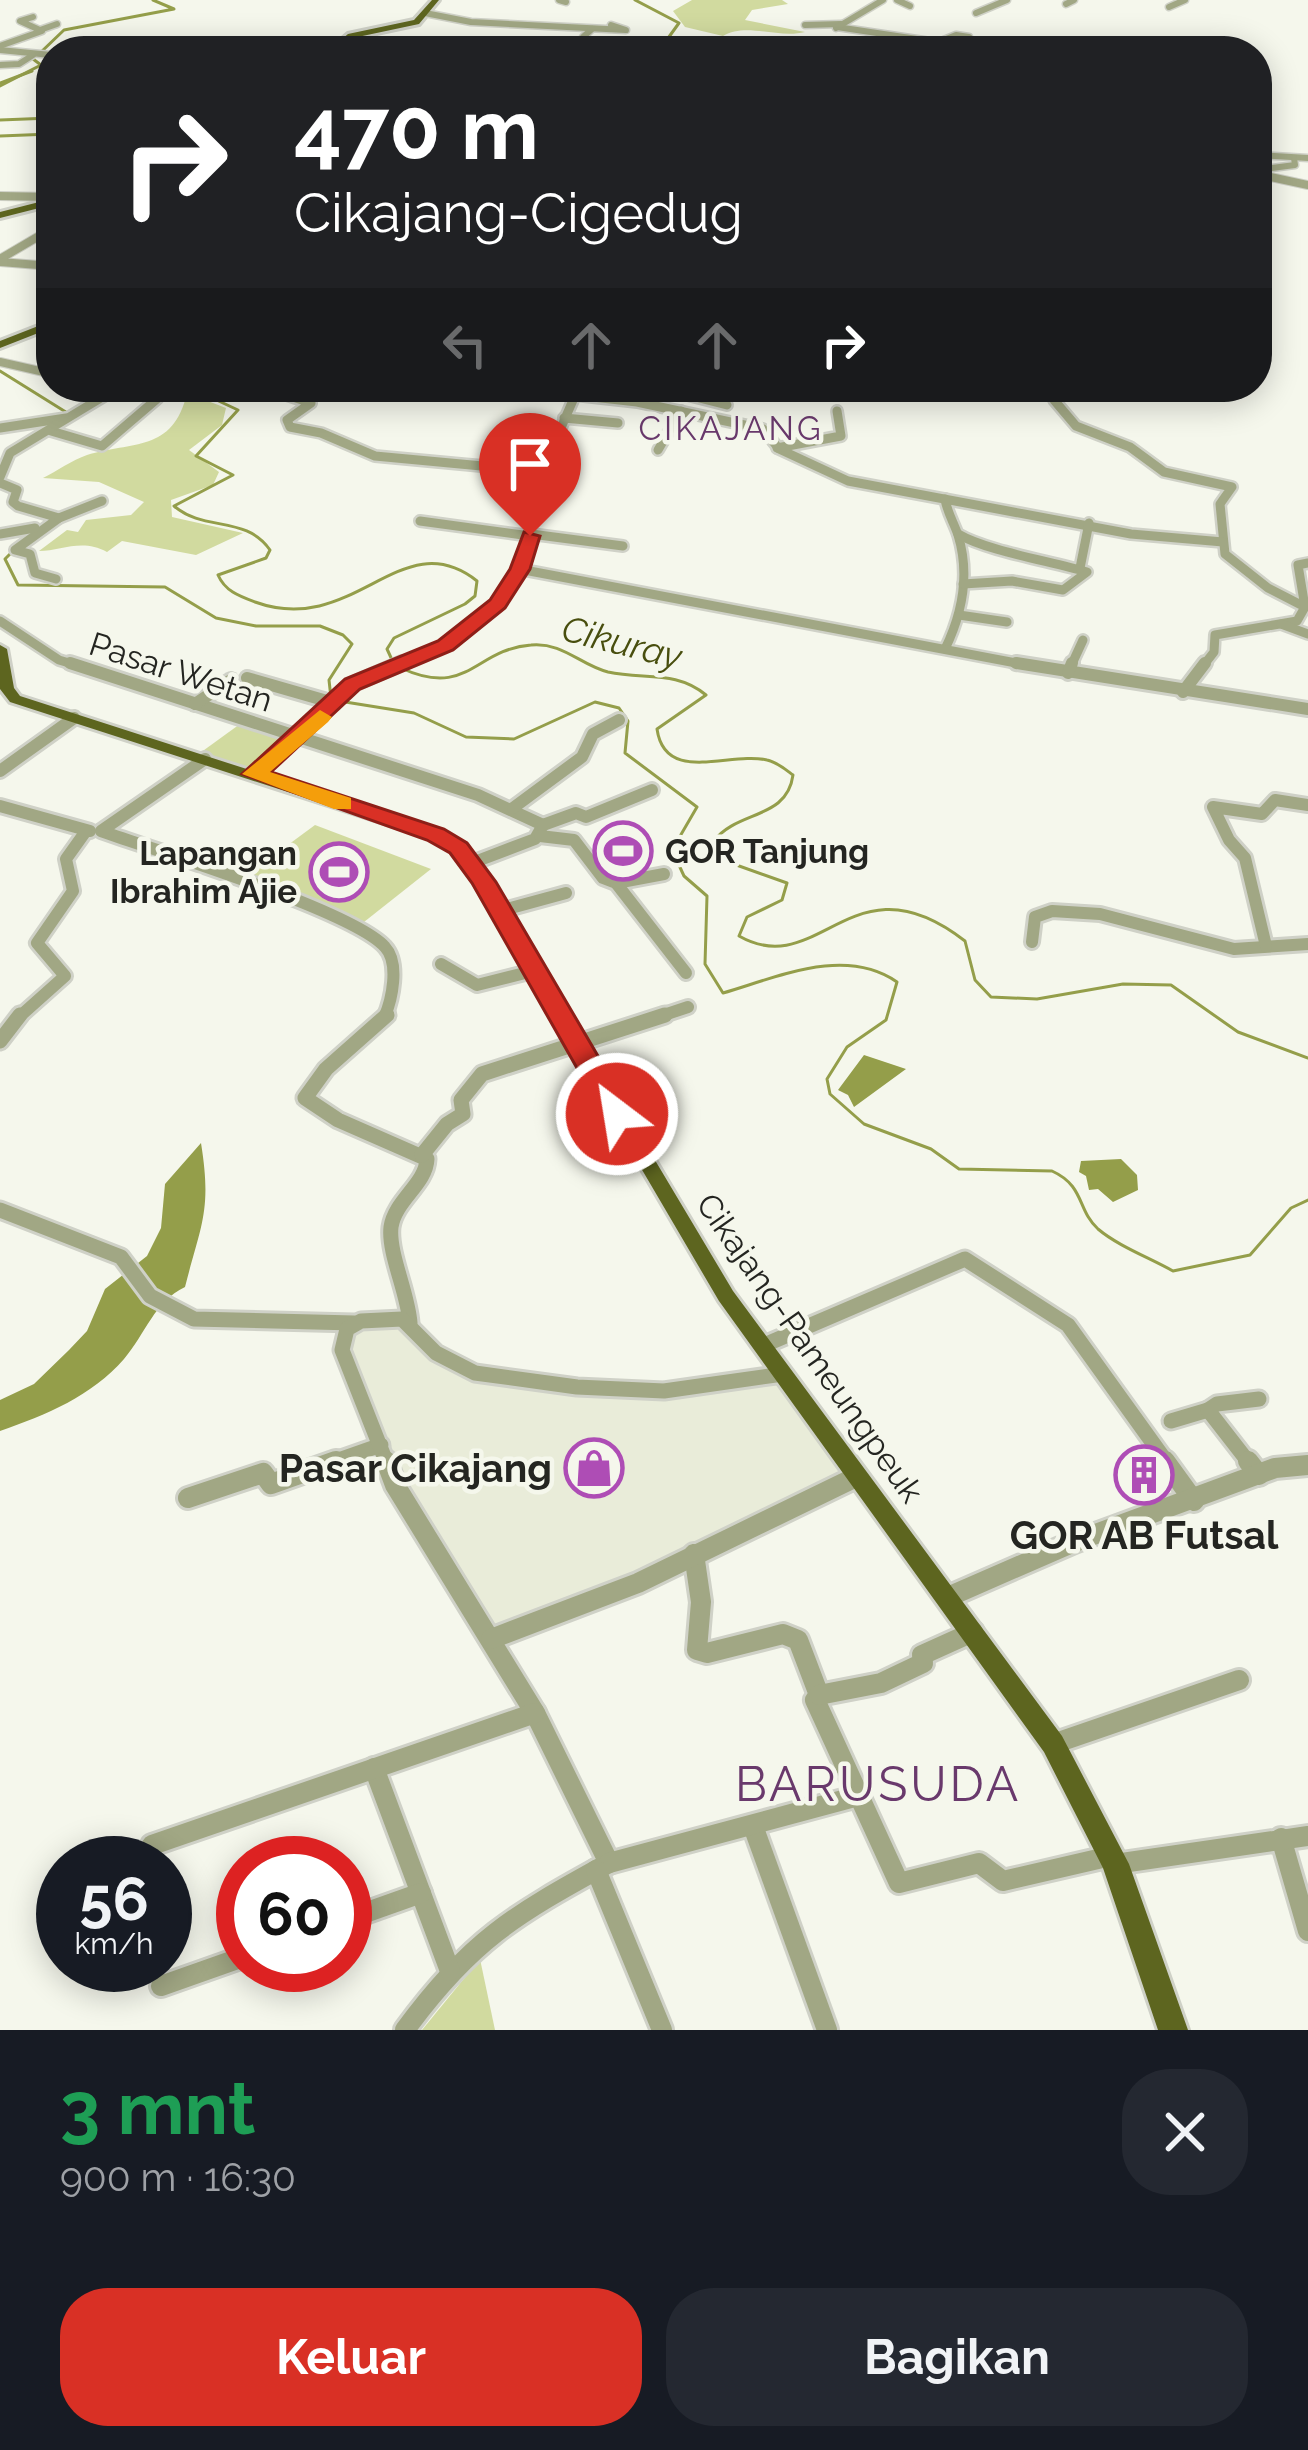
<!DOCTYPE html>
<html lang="id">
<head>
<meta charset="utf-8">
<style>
  body { margin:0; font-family:Raleway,sans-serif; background:#242831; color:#f1f3f6; height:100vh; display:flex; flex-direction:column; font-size:45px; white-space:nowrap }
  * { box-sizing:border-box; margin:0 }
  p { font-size:39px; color:#9ea1a6 }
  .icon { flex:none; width:66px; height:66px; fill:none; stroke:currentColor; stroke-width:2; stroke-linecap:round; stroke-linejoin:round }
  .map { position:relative; height:2030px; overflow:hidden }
  .sheet { display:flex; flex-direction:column; background:#171b24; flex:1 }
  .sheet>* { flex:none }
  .guide { position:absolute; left:36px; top:36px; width:1236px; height:366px; border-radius:48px; box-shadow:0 6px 30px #0003; background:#202124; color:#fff; overflow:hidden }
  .speed { position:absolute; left:36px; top:1836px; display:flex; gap:24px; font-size:60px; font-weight:700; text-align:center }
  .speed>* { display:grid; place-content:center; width:156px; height:156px; border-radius:50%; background:#171b24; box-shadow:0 6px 30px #0003; line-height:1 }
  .speed small { font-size:30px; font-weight:400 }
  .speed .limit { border:18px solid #d22; background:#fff; color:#111 }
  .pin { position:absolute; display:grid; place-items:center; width:102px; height:102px; color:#fff; margin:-123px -51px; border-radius:50% 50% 50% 0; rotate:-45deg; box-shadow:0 0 12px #0007 }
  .pin .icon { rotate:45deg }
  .me { position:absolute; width:132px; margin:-66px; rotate:329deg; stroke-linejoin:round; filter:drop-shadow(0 0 9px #0008) }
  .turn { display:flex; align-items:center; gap:42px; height:252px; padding:0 60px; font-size:54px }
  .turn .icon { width:156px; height:156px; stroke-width:2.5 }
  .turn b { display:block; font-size:84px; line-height:102px }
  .lanes { display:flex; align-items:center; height:114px; padding:0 60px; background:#0003; justify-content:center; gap:60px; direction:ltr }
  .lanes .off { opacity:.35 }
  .round { display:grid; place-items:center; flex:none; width:126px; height:126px; border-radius:48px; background:#242831 }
  .head { display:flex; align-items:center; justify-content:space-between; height:204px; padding:0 60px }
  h1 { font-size:72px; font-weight:700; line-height:90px; color:#1e9e55 }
  .cta { display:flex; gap:24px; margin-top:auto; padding:24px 60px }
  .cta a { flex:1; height:138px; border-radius:48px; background:#d93025; color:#fff; font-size:48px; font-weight:700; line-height:138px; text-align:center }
  .cta a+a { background:#242831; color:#f1f3f6 }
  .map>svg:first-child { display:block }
  .built { fill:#e9ecd9 }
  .green { fill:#d1da9f }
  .water { fill:#949e4a }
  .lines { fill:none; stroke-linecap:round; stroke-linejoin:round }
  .stream { stroke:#949e4a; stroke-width:3 }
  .minor-far5-casing { stroke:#cfd1c7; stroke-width:9 }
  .minor-far4-casing { stroke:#cfd1c7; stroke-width:10 }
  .minor-far3-casing { stroke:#cfd1c7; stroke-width:14 }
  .minor-far2-casing { stroke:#cfd1c7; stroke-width:18 }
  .minor-far1-casing { stroke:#cfd1c7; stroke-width:21 }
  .minor-casing { stroke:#cfd1c7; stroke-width:26 }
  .major-casing { stroke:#cfd1c7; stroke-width:6 }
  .minor-far5 { stroke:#a1a784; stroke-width:6 }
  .minor-far4 { stroke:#a1a784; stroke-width:8 }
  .minor-far3 { stroke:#a1a784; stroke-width:9 }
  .minor-far2 { stroke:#a1a784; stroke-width:12 }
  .minor-far1 { stroke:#a1a784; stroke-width:15 }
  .minor { stroke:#a1a784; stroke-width:20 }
  .major { fill:#5d651f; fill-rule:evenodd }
  .route { fill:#d93025; stroke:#8d1f18; stroke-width:3 }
  .slow { fill:#f59e0b }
  .labels { text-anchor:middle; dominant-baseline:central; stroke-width:9; stroke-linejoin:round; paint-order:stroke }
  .far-quarter-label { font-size:33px; letter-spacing:3px; fill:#69396c; stroke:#f5f7ec }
  .street-label { font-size:33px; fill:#242521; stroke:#f5f7ec }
  .poi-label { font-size:33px; font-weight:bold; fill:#242521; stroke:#f5f7ec; text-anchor:start }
  .water-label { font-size:36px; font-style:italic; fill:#484e0e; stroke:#f5f7ec }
  .near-poi-label { font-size:39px; font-weight:bold; fill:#242521; stroke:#f5f7ec; text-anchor:end }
  .near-quarter-label { font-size:48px; letter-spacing:3px; fill:#69396c; stroke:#f5f7ec }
</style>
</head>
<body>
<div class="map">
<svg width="1308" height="2030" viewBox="0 0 1308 2030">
  <rect width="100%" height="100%" fill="#f5f7ec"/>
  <path class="built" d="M402,1319l73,54 189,18 119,-17 73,103 -365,162 -96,-154 -53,-135 5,-21z"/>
  <g class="green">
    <path d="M692,0h90l6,4 -36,6 -7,10 60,12c-27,7 -59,-10 -82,4l-38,-9 -12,-16z"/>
    <path d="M187,393l39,15 -4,17 -33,25 30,22 -6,13 -42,15 1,17 71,16 -47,22 -74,-14 -15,11c-25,-14 -46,-1 -68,-1l28,-21 11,2 8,-12 45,-5 13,-13 -45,-20 -56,-4c14,-7 29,-18 44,-23 45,-14 86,-2 100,-62z"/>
    <path d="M240,724l51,15 -38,30 -53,-16z"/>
    <path d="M315,825l116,44 -67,53 -118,-46z"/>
    <path d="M480,1959l15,71h-73z"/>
  </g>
  <g class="water">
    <path d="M864,1055l42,14 -52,38 -6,-12 -10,-5z"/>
    <path d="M201,1143c11,68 0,81 -16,144 -31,15 -39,46 -61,72 -32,37 -78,56 -124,72v-31l34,-16 35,-34 18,-19 18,-42 42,-33 14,-28 4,-44z"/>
    <path d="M1121,1159l16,16 1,15 -25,12 -15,-13 -9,1 -3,-14 -7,-4 2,-11z"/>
  </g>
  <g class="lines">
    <g class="stream">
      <path d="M635,0l44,23 -13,18 -20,10"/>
      <path d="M40,53l24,-23 110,-21 -21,-9"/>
      <path d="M0,83l32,-12"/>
      <path d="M0,86l41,-21 -8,-6"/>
      <path d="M0,120l51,-2"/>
      <path d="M0,136l51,-2"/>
      <path d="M0,371l69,43"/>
      <path d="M208,387v9l30,14 -42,46 37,19 -59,31c30,26 72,9 96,44l-4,8 -48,17c7,16 21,21 37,27 100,36 146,-81 222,-21l-2,15 -10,8 -71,34 -7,11 6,13"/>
      <path d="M11,553l-6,6 13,26 147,2 51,31 40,8h64l23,9 9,9 -23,36 2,18"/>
      <path d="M401,668c67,31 74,-19 130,-23 32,-3 49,20 77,27 36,8 68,-2 98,23l-49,34c8,56 73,22 110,31 10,2 18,9 26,15 -6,45 -56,35 -79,66v16l73,26 -5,17 -35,17 -8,19c81,46 113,-83 226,5l10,39 16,17 46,2 86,-15 48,1 67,47 70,26"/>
      <path d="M339,701l75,12 52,24 48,2 81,-37 24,6 9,13 -3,32 72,54 -25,43 12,26 23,20 -2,68 18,29c55,-16 122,-47 174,-11l-11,38 -39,27 -20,32 3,15 34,30 67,25 28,20 93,2c33,15 25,39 46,58 20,17 52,29 75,42l77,-16 41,-47 17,-8"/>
    </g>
    <defs>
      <g id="minor-far5">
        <path d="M559,0l7,2"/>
        <path d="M897,0l13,6"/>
        <path d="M1066,4l8,-4"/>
        <path d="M1169,7l16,-7"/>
        <path d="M425,13l46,9 155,8 -15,-5"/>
        <path d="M976,13l31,-13"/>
        <path d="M805,25l36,-1"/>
        <path d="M837,27l100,15"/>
        <path d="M836,28l47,-28"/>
        <path d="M40,30l17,-6"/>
        <path d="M825,44l87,7"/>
        <path d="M934,44l22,-9 13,2"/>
        <path d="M0,46l42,-15 -22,-10 13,-4"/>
        <path d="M0,50l51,5"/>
        <path d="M195,51l7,-4"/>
        <path d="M395,51h27"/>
        <path d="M573,51l12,-5 -2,-9 9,-8"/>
        <path d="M968,51l19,-9 67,4"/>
        <path d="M0,65l19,-1 14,-9"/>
        <path d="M1257,155l51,3"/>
        <path d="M1257,170l38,-5 -1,-7"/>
      </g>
      <g id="minor-far4">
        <path d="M1257,174l51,11"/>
        <path d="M0,196l51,1"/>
        <path d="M0,259l51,-30"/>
        <path d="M0,262l51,4"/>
        <path d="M0,362l44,10"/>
        <path d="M532,387l45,3"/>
        <path d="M656,387l12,3"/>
        <path d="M461,390l5,-3"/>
      </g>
      <g id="minor-far3">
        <path d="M532,387l45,3"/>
        <path d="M656,387l71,18"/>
        <path d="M1061,387v8l-7,5 22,26 54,21 34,25 68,15 -12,17 5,50 43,34 37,19 -8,14 -82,14 -1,17 -11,14"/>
        <path d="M403,390l51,5 12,-8"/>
        <path d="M284,394l27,9 -24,17 3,7 31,6 54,23 171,16"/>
        <path d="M575,395l62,7 126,27 16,20 69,32 283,53 92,8"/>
        <path d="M564,418l54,5"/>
        <path d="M0,428l66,-10"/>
        <path d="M51,431l51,15 56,-48"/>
        <path d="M777,448l64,-12 -4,-25"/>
        <path d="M658,450l23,-39"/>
        <path d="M0,477l10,-24 104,-63"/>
        <path d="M0,483l17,7 -4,12 5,4 41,12 -44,32 15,4 5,19 21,6"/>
        <path d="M945,499c2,13 9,24 13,36 12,39 4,79 -13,114"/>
        <path d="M59,518l43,-17"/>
        <path d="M420,521l110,15"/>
        <path d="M0,534l35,-6"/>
        <path d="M531,534l92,12"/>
        <path d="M958,534c29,17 92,27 129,38l-24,18 -51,-9 -49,3"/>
        <path d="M1080,568l9,-45"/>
        <path d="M519,569l513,97"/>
        <path d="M1305,607l-7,-42 10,-2"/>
        <path d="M959,615l48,7"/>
        <path d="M0,621l59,39 20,6"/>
        <path d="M1281,624l27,10"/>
        <path d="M395,666l50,-21 53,-41 21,-35 31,-116 27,-62"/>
        <path d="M1071,666l12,-26"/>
      </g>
      <g id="minor-far2">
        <path d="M70,663l408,132 65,30 -8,14 -63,24"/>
        <path d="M1016,663l292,46"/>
        <path d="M1068,673l4,-10"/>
        <path d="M247,678l87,25"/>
        <path d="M1183,692l22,-29"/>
        <path d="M195,704l36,-24"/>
        <path d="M205,759l-104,72c56,20 252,80 284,116 15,16 7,53 -1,71"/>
        <path d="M0,771l74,-53"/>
        <path d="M254,774l99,-90 49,-21"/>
        <path d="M0,806l90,25"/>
        <path d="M513,808l69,-51 11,-23 26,-14"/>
        <path d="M543,825l33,-12 10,4 66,-27"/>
        <path d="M540,836l34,4 29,38 13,5 70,90"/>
        <path d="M616,883l48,-9"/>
        <path d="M500,911l66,-18"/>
        <path d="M1032,942l3,-25 17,-6 48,3 134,35 74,-5"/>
        <path d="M1266,946l-21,-88 -16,-18 -16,-33 49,7 13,-14 33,5"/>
        <path d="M441,964l36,21 56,-14"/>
        <path d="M18,1018l47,-42 -28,-33 36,-52 -7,-32 20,-28"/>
        <path d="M655,1018l33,-11"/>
      </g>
      <g id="minor-far1">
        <path d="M387,1015l-61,54 -21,29 33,22 89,39c-1,25 -32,41 -36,68 -3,26 17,66 19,96"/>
        <path d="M0,1041l20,-26"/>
        <path d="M422,1155l25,-31 16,-10 -2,-14 21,-26 183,-59"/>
        <path d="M0,1210l121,47 29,39 44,23 160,4"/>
        <path d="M762,1346l203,-87 103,66 100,139"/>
        <path d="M1171,1421l37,-11"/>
        <path d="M327,1464l54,-19"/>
        <path d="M387,1464l-45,-114 5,-21 14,-8 41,-2 34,34 39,20 102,14 87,4 119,-17"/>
        <path d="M1250,1464l-42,-54 9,-6 42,-5"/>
      </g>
      <g id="minor">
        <path d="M386,1461l9,24 140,228 74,150c-95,52 -139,78 -204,167"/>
        <path d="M1165,1461l29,40"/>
        <path d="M1248,1461l11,14"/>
        <path d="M188,1498l75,-25 8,11 65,-23"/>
        <path d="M694,1554l7,48 -4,48 10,3 76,-19 15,6 21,55 -4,5 84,183 80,-20 24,18 108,-25"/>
        <path d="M948,1597l126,-55 201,-74 33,-3"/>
        <path d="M491,1639l147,-56 218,-106"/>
        <path d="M819,1695l62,-12 42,-20 -1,-8 51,-23"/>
        <path d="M1053,1744l186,-64"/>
        <path d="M374,1768l76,203"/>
        <path d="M753,1826l74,204"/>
        <path d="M1281,1838l27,93"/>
        <path d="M152,1845l383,-132"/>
        <path d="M609,1863l249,-67"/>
        <path d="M1115,1864l193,-28"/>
        <path d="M596,1870l66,160"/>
        <path d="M345,1920l76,-27"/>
        <path d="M161,1986l82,-29"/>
      </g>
      <g id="major">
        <path d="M432,0h7l-20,24 -66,14 -16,13h-9l20,-17 66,-14z"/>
        <path d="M51,199v6l-51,13v-6z"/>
        <path d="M51,321v7l-51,20v-7z"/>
        <path d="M0,645l7,4 7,39 6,8 422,136 28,18 263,441 329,445 67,128 59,166h-30l-55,-162 -59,-116 -325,-451 -261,-445 -28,-18 -420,-136 -10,-13z"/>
      </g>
    </defs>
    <use href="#minor-far5" class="minor-far5-casing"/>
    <use href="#minor-far4" class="minor-far4-casing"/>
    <use href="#minor-far3" class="minor-far3-casing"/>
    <use href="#minor-far2" class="minor-far2-casing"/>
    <use href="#minor-far1" class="minor-far1-casing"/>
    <use href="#minor" class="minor-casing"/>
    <use href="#major" class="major-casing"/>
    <use href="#minor-far5" class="minor-far5"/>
    <use href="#minor-far4" class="minor-far4"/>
    <use href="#minor-far3" class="minor-far3"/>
    <use href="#minor-far2" class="minor-far2"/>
    <use href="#minor-far1" class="minor-far1"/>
    <use href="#minor" class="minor"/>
    <use href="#major" class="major"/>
  </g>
  <path class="route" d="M524,532l16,4 -10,33 -25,39 -52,42 -93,39 -89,83 173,57 23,14 29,39 136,232 -15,10 -14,-10 -131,-231 -22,-30 -23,-13 -185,-66 103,-95 93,-38 52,-41 20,-31z"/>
  <path class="slow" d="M320,710l12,7 -4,5 -58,50 81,26v11h-17l-92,-35z"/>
  <defs>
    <symbol id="stadium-ring" viewBox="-11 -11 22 22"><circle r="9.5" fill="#f5f7ec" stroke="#ae4db5" stroke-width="1.5"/><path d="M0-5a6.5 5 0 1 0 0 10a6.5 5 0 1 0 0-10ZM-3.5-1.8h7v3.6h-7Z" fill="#ae4db5"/></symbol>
    <symbol id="shop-ring" viewBox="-11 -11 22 22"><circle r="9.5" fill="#f5f7ec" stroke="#ae4db5" stroke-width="1.5"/><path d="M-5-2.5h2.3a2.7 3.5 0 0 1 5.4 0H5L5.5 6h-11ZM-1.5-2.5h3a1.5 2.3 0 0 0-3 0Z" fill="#ae4db5"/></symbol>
    <symbol id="building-ring" viewBox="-11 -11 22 22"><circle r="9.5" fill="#f5f7ec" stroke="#ae4db5" stroke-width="1.5"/><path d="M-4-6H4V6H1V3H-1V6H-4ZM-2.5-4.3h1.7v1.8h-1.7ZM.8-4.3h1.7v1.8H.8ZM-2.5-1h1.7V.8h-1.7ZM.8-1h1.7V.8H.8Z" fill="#ae4db5"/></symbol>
  </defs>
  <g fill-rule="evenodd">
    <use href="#stadium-ring" x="590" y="818" width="66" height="66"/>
    <use href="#stadium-ring" x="306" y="839" width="66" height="66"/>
    <use href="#shop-ring" x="561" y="1435" width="66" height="66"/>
    <use href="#building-ring" x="1111" y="1442" width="66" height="66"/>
  </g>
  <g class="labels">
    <g class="far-quarter-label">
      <text x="731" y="428">CIKAJANG</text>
    </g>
    <g class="street-label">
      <text transform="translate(181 672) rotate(18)">Pasar Wetan</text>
      <text transform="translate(810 1348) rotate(55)">Cikajang-Pameungpeuk</text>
    </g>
    <g class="poi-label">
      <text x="665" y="851">GOR Tanjung</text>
      <text x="297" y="853" text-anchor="end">Lapangan<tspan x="297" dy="38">Ibrahim Ajie</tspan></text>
    </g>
    <g class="water-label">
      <text transform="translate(622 642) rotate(14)">Cikuray</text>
    </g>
    <g class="near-poi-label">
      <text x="552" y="1468">Pasar Cikajang</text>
      <text x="1144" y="1535" text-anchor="middle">GOR AB Futsal</text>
    </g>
    <g class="near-quarter-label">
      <text x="878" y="1784">BARUSUDA</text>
    </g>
  </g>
</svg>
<div class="speed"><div>56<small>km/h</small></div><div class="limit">60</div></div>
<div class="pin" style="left:530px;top:536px;background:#d93025"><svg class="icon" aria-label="arrive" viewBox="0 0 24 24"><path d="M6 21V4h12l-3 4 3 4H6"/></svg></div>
<svg class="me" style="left:617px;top:1114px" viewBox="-20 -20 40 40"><circle r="17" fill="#d93025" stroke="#fff" stroke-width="3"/><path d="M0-11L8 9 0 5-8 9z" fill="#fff"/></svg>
<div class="guide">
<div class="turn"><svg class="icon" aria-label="right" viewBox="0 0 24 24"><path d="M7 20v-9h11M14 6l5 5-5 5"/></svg><div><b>470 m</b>Cikajang-Cigedug</div></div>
<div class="lanes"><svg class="icon off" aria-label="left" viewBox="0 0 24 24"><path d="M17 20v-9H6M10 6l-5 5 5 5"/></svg><svg class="icon off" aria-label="ahead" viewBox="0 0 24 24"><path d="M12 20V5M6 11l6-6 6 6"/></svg><svg class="icon off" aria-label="ahead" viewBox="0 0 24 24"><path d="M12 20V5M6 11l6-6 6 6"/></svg><svg class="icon" aria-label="right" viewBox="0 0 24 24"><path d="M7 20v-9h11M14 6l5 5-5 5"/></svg></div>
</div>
</div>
<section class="sheet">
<div class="head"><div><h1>3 mnt</h1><p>900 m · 16:30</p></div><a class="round"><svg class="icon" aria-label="close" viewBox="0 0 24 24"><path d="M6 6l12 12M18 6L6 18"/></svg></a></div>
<div class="cta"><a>Keluar</a><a>Bagikan</a></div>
</section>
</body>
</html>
